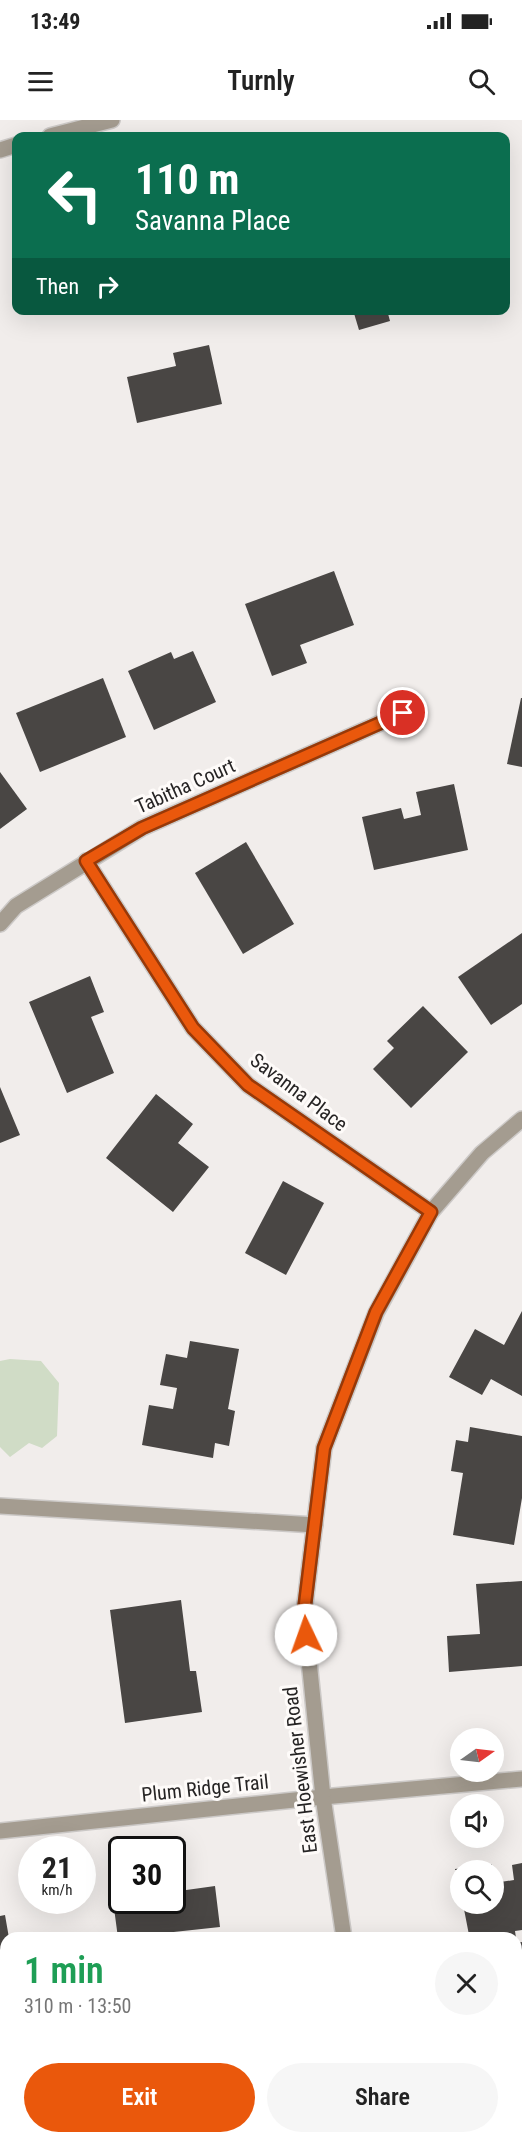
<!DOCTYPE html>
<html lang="en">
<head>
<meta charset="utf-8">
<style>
  body { margin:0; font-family:"Roboto Condensed",sans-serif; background:#f6f6f6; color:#222; height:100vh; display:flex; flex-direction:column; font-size:22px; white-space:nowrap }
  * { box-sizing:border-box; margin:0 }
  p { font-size:20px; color:#767676 }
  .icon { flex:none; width:33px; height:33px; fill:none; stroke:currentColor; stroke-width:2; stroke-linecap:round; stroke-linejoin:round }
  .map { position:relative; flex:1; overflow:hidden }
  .details { position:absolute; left:0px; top:1812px; width:522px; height:212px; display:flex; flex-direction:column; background:#fff; border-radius:18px 18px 0 0; box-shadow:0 6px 24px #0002 }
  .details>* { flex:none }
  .hud { position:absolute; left:12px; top:12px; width:498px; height:183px; border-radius:12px; box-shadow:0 6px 24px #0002; background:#0b6e4f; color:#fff; overflow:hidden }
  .needle { width:39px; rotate:76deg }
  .buttons { position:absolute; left:450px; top:1608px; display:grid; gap:12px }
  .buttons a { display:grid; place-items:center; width:54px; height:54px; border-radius:50%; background:#fff; box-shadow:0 6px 24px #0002; font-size:30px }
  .speed { position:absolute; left:18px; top:1716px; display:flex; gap:12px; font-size:30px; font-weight:700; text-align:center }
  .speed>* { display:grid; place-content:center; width:78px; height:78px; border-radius:50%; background:#fff; box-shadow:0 6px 24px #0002; line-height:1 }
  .speed small { font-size:15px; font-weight:400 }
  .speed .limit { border:3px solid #111; border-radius:9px; background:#fff; color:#111 }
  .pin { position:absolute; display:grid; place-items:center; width:51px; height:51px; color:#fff; margin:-26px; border:3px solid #fff; border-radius:50%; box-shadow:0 2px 6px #0007 }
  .me { position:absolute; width:66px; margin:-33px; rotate:357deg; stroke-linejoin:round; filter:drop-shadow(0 0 4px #0008) }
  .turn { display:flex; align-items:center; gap:21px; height:126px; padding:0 24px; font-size:27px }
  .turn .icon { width:78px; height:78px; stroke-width:2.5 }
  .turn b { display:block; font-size:42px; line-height:51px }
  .then { display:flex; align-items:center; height:57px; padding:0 24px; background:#0003; gap:12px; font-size:22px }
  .round { display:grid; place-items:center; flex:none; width:63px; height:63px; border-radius:32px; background:#f6f6f6 }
  .summary { display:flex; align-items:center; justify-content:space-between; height:102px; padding:0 24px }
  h1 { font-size:36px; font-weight:600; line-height:45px; color:#1e9e55 }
  .action { display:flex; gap:12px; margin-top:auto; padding:12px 24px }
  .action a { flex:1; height:69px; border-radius:36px; background:#ea580c; color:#fff; font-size:24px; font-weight:600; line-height:69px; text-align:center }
  .action a+a { background:#f6f6f6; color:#222 }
  .status { display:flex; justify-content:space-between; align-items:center; height:42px; padding:0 30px; background:#fff; direction:ltr }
  .status svg { height:16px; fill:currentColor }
  header { display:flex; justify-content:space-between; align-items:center; height:78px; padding:0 24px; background:#fff; font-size:27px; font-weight:600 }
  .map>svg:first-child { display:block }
  .green { fill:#d0dcc6 }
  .building { fill:#494644 }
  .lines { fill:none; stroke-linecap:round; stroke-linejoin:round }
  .service-casing { stroke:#ccc9c7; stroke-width:18 }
  .minor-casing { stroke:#ccc9c7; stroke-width:18 }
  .service { stroke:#a49c90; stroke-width:15 }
  .minor { stroke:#a49c90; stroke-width:15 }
  .route-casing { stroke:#983908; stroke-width:15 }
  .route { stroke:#ea580c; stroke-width:10 }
  .labels { text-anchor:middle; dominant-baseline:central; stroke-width:6; stroke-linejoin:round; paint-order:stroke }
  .street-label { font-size:20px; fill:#262424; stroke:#fefbf9 }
</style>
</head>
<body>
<div class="status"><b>13:49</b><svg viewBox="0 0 49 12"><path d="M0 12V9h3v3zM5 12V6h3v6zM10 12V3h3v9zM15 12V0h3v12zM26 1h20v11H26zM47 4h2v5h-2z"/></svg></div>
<header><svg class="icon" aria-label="menu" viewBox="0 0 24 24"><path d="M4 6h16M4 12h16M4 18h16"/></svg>Turnly<svg class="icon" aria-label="search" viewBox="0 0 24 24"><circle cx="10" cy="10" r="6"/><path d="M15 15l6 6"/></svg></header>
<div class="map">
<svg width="522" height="2023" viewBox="0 0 522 2023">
  <rect width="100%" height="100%" fill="#f1edeb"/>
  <path class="green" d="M10,1239l31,2 18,22 -2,53 -15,12 -13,-5 -19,14 -10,-10v-86z"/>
  <g class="building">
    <path d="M353,190h34l3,11 -31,9z"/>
    <path d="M209,225l13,59 -85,19 -10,-46 49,-11 -3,-13z"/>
    <path d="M334,451l20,54 -54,20 7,18 -35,13 -27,-72z"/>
    <path d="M193,531l23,51 -62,28 -26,-59 43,-19 3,7z"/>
    <path d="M103,558l23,59 -86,35 -24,-59z"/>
    <path d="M521,578h1v69l-15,-3z"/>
    <path d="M0,652l27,37 -27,20z"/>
    <path d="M454,664l14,66 -94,20 -12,-53 39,-9 3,11 17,-4 -5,-23z"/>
    <path d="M246,722l48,82 -51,30 -48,-81z"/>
    <path d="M522,813v71l-31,21 -33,-48z"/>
    <path d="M90,856l14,36 -13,5 23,56 -47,20 -38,-91z"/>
    <path d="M423,886l45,46 -57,56 -38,-39 21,-21 -7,-7z"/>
    <path d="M0,967l20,48 -20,8z"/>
    <path d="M156,974l37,30 -15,19 31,24 -36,45 -67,-54z"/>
    <path d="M283,1061l41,22 -38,72 -41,-22z"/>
    <path d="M522,1191v85l-31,-17 -9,16 -33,-18 26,-48 29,16z"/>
    <path d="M190,1221l49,8 -11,60 7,2 -6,35 -14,-3 -2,15 -71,-13 7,-40 24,4 4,-21 -17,-3 6,-31 21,4z"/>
    <path d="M470,1307l52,9v62l-8,47 -61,-10 10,-62 -12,-2 5,-31 12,2z"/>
    <path d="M522,1461v85l-73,6 -2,-36 33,-2 -4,-50z"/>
    <path d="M181,1480l9,71h6l6,41 -77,11 -15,-113z"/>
    <path d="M522,1743v67l-7,1 1,7h-33l-1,-5 -13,2 -6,-31h31v-21l20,-3 -2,-15z"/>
    <path d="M492,1744v6h-37v-1z"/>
    <path d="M215,1766l5,41 -102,11 -4,-30 20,-3v-5h38v-8z"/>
    <path d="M5,1795l4,23h-3v26l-6,1v-49z"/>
    <path d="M522,1822v33l-6,1v-33z"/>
    <path d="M522,1904v94l-6,1v-94z"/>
    <path d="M0,1970l6,26 -6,3z"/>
    <path d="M218,2018h42l1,5h-42z"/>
  </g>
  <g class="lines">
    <defs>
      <path id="service" d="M0,1386l315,19"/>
      <g id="minor">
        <path d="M50,16l62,-16"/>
        <path d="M0,30l16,-5"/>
        <path d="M86,741l107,167 55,57 183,127"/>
        <path d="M0,804l16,-18 126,-78 261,-115"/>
        <path d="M0,1711l323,-34 199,-18"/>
        <path d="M344,1818l-21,-141 -19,-185 20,-164 52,-135 55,-101 51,-59 40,-34"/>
        <path d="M374,2018v5"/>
      </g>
    </defs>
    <use href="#service" class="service-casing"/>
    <use href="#minor" class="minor-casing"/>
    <use href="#service" class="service"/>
    <use href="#minor" class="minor"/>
  </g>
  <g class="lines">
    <defs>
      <path id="route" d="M306,1515l-2,-23 20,-164 52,-136 55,-100 -183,-127 -55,-57 -107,-167 56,-33 261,-115"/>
    </defs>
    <use href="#route" class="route-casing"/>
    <use href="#route" class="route"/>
  </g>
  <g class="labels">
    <g class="street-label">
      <text transform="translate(185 666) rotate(-24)">Tabitha Court</text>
      <text transform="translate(299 972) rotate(37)">Savanna Place</text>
      <text transform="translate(300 1650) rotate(-97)">East Hoewisher Road</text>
      <text transform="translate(205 1668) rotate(-6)">Plum Ridge Trail</text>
    </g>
  </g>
</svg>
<div class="buttons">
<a><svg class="needle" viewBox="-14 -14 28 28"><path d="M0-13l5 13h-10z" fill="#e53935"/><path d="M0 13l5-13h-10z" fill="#767676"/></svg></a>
<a><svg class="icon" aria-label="sound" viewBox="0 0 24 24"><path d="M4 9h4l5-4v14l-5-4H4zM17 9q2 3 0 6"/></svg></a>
<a><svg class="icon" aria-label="search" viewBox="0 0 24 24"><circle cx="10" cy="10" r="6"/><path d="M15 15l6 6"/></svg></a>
</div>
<div class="speed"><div>21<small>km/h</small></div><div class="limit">30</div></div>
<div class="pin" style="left:403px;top:593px;background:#d93025"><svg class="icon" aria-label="arrive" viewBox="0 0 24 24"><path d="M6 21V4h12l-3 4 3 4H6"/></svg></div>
<svg class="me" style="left:306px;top:1515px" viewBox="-20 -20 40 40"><circle r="19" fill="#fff"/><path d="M0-13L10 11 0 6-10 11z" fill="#ea580c"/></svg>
<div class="hud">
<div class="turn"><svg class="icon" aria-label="left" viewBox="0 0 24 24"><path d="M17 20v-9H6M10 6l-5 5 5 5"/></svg><div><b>110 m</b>Savanna Place</div></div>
<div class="then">Then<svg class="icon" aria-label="right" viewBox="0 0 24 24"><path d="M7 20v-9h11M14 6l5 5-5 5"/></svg></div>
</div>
<section class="details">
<div class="summary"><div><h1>1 min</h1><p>310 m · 13:50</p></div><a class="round"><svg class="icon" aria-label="close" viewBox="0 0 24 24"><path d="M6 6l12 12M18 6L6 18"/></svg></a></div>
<div class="action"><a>Exit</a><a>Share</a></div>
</section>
</div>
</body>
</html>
